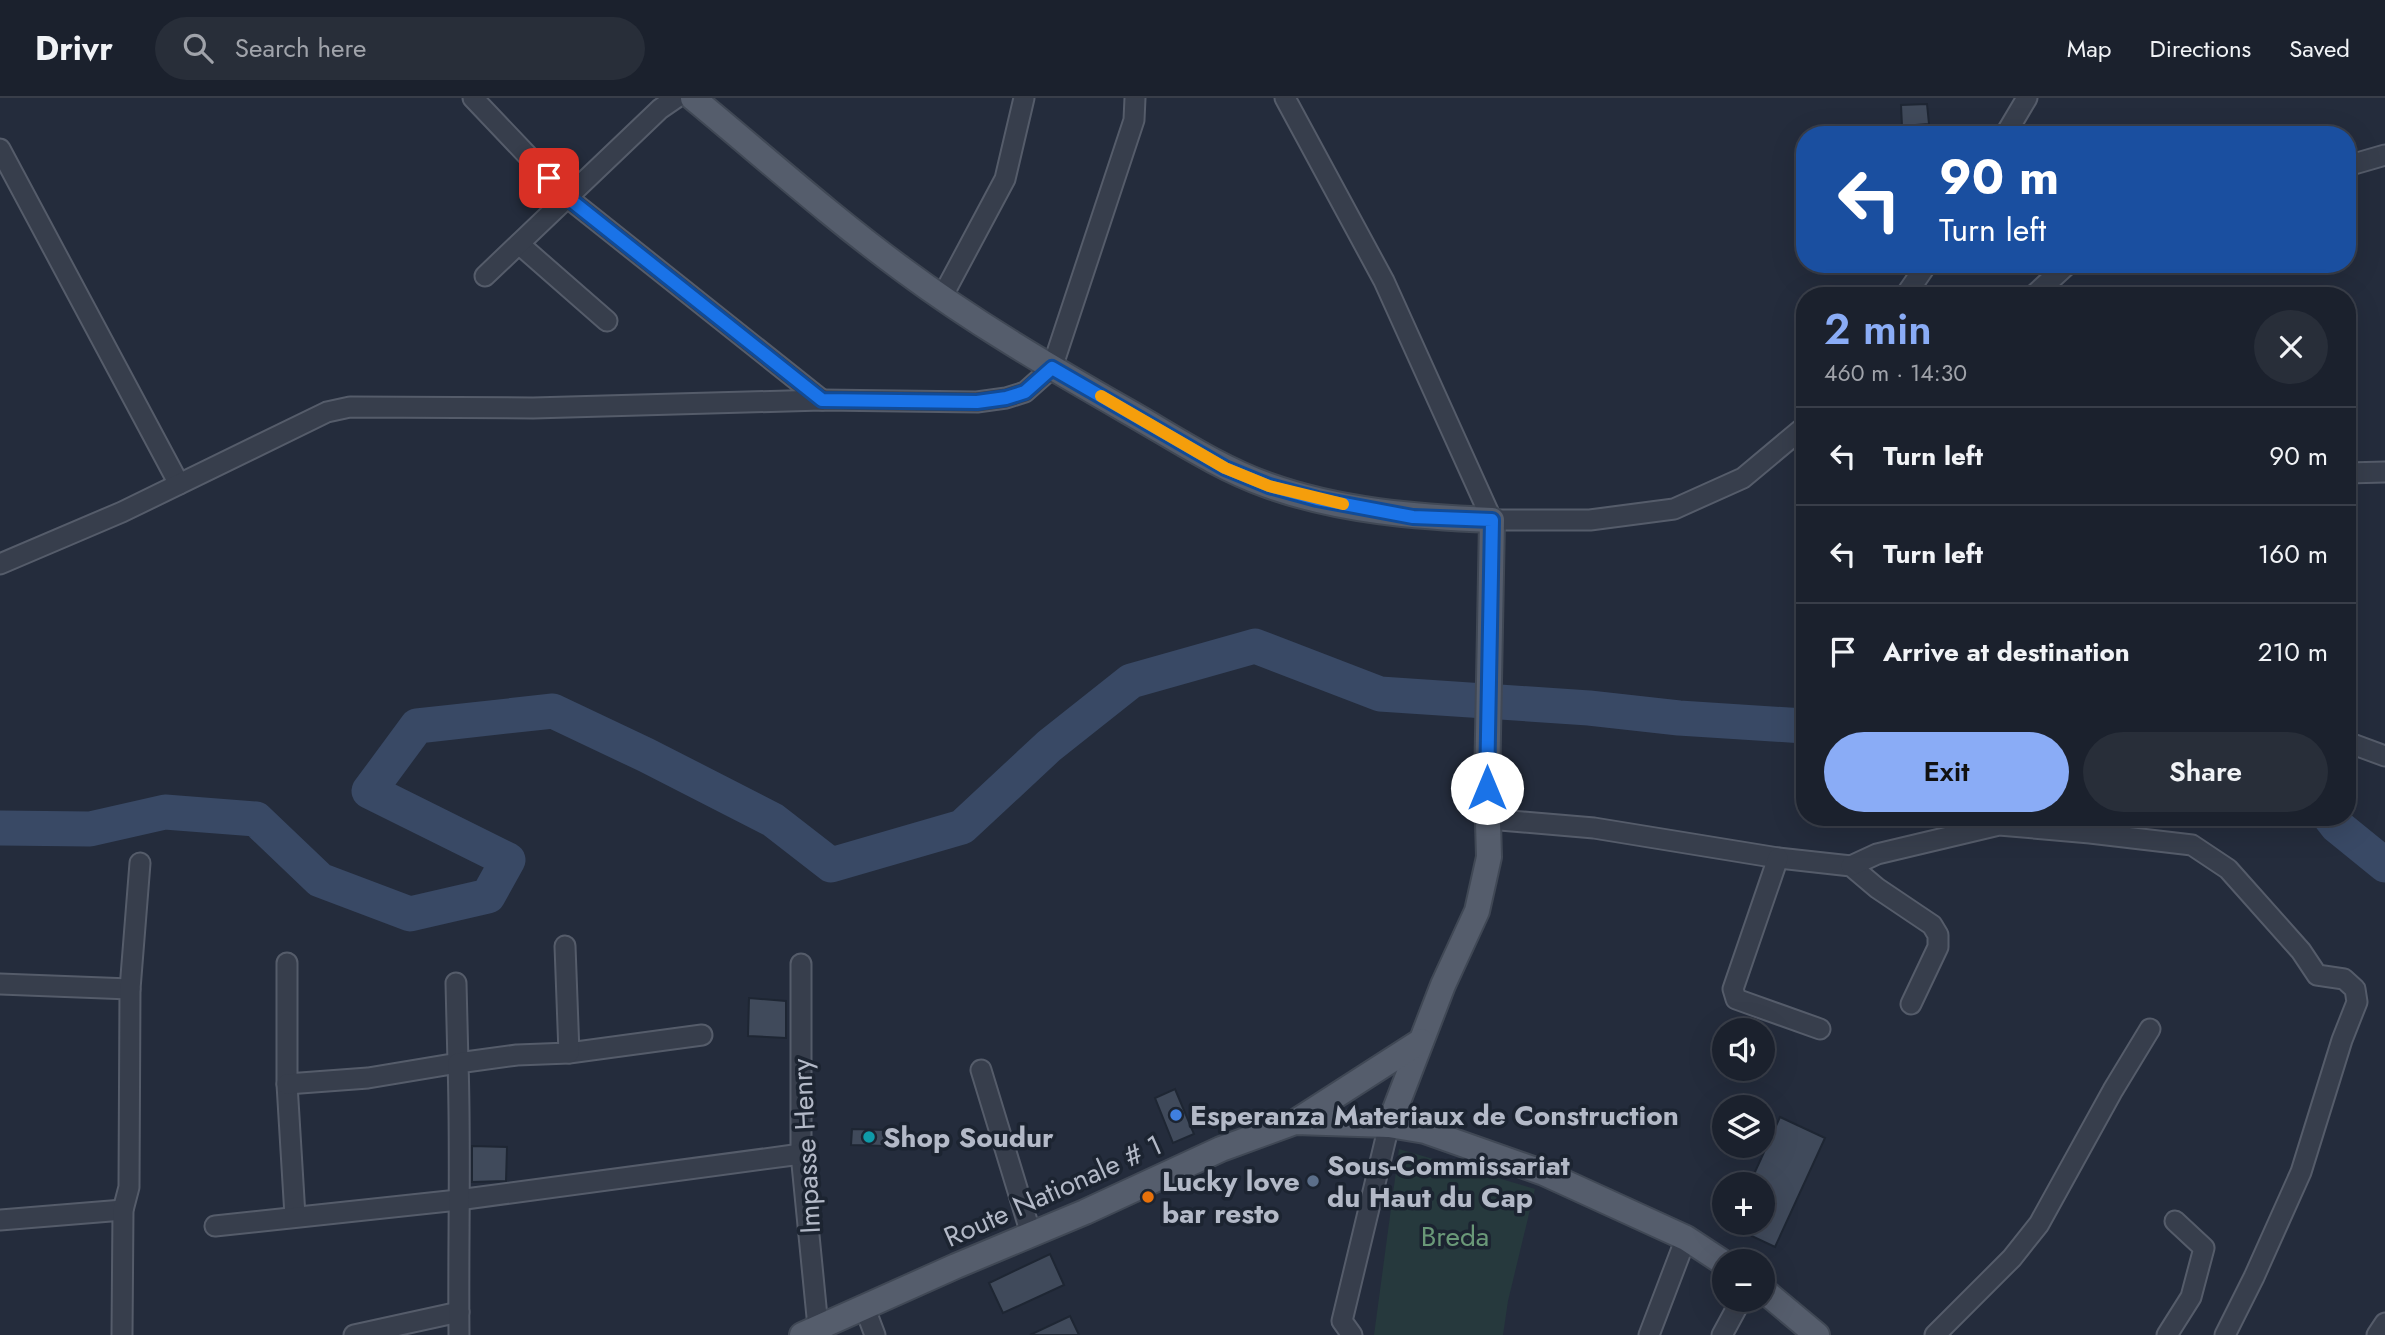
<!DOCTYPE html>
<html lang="en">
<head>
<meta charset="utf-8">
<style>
  body { margin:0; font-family:Jost,sans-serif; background:#282e39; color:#f1f3f6; height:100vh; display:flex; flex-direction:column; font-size:26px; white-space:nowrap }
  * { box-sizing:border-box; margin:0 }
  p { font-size:23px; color:#a0a3aa }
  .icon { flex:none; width:38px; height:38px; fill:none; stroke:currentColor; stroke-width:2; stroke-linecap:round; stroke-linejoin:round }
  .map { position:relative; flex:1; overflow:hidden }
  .drawer { position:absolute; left:1796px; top:189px; width:560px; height:539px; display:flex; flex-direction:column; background:#1b212d; border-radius:28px; box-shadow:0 7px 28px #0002,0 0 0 2px #393e49 }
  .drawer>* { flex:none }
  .guide { position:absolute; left:1796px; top:28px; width:560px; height:147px; border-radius:28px; box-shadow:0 7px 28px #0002,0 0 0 2px #393e49; background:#1a4fa0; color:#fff; overflow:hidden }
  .fabs { position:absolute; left:1712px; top:920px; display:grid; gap:14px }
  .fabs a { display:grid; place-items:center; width:63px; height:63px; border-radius:50%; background:#1b212d; box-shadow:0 7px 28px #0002,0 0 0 2px #393e49; font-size:35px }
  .pin { position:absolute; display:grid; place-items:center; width:60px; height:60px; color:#fff; margin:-30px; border-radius:14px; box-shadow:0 4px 10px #0006 }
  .me { position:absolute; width:77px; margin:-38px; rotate:0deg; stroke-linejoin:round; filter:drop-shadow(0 0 5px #0008) }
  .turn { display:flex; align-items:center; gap:24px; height:147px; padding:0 28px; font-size:32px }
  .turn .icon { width:91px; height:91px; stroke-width:2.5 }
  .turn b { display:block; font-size:49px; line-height:60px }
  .round { display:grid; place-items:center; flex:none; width:74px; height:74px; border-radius:37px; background:#282e39 }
  .head { display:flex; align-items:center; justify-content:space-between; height:119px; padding:0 28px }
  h1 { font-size:42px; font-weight:600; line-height:52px; color:#8aacf6 }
  .cta { display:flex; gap:14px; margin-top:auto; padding:14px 28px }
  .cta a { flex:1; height:80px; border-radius:42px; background:#8aacf6; color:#111; font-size:28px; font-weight:600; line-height:80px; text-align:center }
  .cta a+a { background:#282e39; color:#f1f3f6 }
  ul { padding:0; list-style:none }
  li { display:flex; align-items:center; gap:21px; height:98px; padding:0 28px; border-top:2px solid #393e49 }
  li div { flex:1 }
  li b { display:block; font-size:26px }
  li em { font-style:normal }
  header { display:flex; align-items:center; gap:42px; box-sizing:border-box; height:98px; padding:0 35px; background:#1b212d; border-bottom:2px solid #393e49 }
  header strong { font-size:33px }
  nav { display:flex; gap:38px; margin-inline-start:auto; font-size:24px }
  .search { width:490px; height:63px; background:#282e39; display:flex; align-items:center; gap:18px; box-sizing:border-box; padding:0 24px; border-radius:38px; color:#a0a3aa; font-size:26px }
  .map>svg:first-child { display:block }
  .green { fill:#26393d }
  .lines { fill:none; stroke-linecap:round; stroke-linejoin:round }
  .river { stroke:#394965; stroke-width:35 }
  .building { fill:#404a5b; stroke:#1e2633; stroke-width:2 }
  .minor-casing { stroke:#555c6a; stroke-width:23 }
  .major-casing { stroke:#404855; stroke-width:28 }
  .minor { stroke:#373e4c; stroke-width:19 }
  .major { stroke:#555d6c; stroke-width:24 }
  .route-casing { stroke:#114b97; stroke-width:18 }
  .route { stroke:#1a73e8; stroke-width:12 }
  .slow { stroke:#f59e0b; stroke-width:12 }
  .shop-dot { fill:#3f7fe0; stroke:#1c2431; stroke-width:2.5 }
  .culture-dot { fill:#0f9aa8; stroke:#1c2431; stroke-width:2.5 }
  .service-dot { fill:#5c6f8a; stroke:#1c2431; stroke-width:2.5 }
  .food-dot { fill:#e8710a; stroke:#1c2431; stroke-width:2.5 }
  .labels { text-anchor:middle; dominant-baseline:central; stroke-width:7; stroke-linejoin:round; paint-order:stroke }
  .poi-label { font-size:28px; font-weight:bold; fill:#b3b9c7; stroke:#1c2431; text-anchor:start }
  .street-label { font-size:28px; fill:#b3b9c7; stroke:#1c2431 }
  .park-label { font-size:28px; fill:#6a9878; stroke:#1c2431 }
</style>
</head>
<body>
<header>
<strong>Drivr</strong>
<div class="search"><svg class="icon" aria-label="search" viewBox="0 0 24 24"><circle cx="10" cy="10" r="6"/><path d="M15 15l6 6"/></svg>Search here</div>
<nav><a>Map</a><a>Directions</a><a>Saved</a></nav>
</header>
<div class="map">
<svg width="2385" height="1237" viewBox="0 0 2385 1237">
  <rect width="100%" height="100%" fill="#242c3c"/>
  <path class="green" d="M1399,1051l136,40 -27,112 -5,34h-129z"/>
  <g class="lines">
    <g class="river">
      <path d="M2330,719l7,9 48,39"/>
      <path d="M0,730l90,1 75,-17 91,7 64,61 90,34 78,-18 20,-36 -139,-69 48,-65 136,-15 93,44 127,65 58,45 131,-38 87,-81 82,-65 124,-35 125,48 209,14 90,10 125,8"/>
    </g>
  </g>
  <g class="building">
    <path d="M1927,6l2,20 -27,2 -1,-21z"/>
    <path d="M749,900l37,3v37l-38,-2z"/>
    <path d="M1175,991l19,45 -21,9 -18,-45z"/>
    <path d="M1780,1019l45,21 -50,109 -51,-24h38v-38h-13z"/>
    <path d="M852,1031l35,1 -1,16 -35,-1z"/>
    <path d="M472,1048l35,1 -1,34 -34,1z"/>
    <path d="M1050,1156l14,31 -61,28 -14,-30z"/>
    <path d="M1070,1218l9,19h-49z"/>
  </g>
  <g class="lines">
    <defs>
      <g id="minor">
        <path d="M473,0l95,100 254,202"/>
        <path d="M1285,0l99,183 108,239h98l84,-11 69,-31 61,-51"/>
        <path d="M2005,37l22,-37"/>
        <path d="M0,51l179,335"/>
        <path d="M2347,68l38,-11"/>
        <path d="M519,146l88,77"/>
        <path d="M485,178l175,-167 16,-11"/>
        <path d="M1905,198l22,-32"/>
        <path d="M2033,198l35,-32"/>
        <path d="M942,199l63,-118 19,-81"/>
        <path d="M2347,375l38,-1"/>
        <path d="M0,466l122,-52 205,-100 23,-5 183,1 289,-8 155,2 29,-4 19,-6 27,-24 82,-248 1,-22"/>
        <path d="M2347,644l38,14"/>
        <path d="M1488,721l106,9 184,30 73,8 26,22 55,37 6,10v12l-27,57"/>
        <path d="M1778,760l-45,131 3,10 84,30"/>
        <path d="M1851,768l26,-12 122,-29 91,8 102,12 36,24 73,82 16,24 27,4 11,10 2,13 -15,38 -41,132 -47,105 -29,58"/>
        <path d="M287,865v121l8,132"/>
        <path d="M801,866v190l17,173"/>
        <path d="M0,886l130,5"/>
        <path d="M569,955l133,-18"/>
        <path d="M981,972l50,164"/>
        <path d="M287,986l81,-6 90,-15 -2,-80"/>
        <path d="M0,1122l123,-10"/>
        <path d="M215,1128l243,-26 343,-46"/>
        <path d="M864,1208l11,29"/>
        <path d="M122,1237l1,-125 6,-23 1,-198 10,-126"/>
        <path d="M354,1237l105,-23"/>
        <path d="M459,1237c-1,-91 2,-182 -1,-272l59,-8 52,-2 -4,-107"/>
        <path d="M1352,1237l-10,-14 47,-196"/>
        <path d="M1649,1237l37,-97"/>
        <path d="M1722,1237l19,-35"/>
        <path d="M1935,1237l77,-77 27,-34 74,-134 37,-61"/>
        <path d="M2167,1237l24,-38 13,-49 -29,-27"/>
        <path d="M2377,1237l8,-12"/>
      </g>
      <g id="major">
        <path d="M693,0c69,57 137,118 209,171 71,53 148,98 225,142 46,26 90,56 140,74 72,26 150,32 225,35l-5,268 2,69 -12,54 -34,74 -54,140"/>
        <path d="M1295,1024l126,-81"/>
        <path d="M1762,1191l55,46"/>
        <path d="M802,1237l154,-69 129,-54 136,-63 74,-27 94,3 36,6 119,42 142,65 38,25"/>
      </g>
    </defs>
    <use href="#minor" class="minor-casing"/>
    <use href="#major" class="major-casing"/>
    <use href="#minor" class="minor"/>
    <use href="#major" class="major"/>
  </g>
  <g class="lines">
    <defs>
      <path id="route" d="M549,80l19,20 254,202 155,2 29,-4 19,-6 27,-24 173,100 44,18 48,13 96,18 79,3 -5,268"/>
    </defs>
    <use href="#route" class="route-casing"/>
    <use href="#route" class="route"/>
    <path class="slow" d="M1101,298l124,72 44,18 74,18"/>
  </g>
  <circle class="shop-dot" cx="1176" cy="1017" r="7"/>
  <circle class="culture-dot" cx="869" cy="1039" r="7"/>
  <circle class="service-dot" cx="1313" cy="1083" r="7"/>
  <circle class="food-dot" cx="1148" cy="1099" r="7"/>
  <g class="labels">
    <g class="poi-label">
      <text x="1190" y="1017">Esperanza Materiaux de Construction</text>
      <text x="883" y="1039">Shop Soudur</text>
      <text x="1327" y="1067">Sous-Commissariat<tspan x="1327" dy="32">du Haut du Cap</tspan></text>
      <text x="1162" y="1083">Lucky love<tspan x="1162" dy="32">bar resto</tspan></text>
    </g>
    <g class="street-label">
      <text transform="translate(806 1048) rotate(-93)">Impasse Henry</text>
      <text transform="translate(1053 1093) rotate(-24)">Route Nationale # 1</text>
    </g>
    <g class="park-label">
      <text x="1455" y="1138">Breda</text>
    </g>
  </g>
</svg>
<div class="fabs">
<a><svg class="icon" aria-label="sound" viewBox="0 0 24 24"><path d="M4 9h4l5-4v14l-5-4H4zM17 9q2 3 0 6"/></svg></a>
<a><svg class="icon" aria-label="layers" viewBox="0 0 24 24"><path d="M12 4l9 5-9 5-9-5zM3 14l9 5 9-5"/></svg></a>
<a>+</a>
<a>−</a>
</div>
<div class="pin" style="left:549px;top:80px;background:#d93025"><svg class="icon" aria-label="arrive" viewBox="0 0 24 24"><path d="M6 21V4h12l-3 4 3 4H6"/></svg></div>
<svg class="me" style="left:1487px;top:690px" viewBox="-20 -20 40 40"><circle r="19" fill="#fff"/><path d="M0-13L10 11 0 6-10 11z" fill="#1a73e8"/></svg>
<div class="guide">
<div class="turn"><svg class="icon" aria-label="left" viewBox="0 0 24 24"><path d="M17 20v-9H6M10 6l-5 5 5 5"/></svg><div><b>90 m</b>Turn left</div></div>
</div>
<section class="drawer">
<div class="head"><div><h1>2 min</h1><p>460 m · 14:30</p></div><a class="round"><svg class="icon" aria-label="close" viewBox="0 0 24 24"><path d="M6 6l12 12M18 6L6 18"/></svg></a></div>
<ul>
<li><svg class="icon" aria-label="left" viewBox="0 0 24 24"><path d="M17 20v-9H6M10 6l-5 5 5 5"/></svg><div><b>Turn left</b></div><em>90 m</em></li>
<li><svg class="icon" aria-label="left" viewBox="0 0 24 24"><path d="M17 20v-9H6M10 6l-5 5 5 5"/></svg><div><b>Turn left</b></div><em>160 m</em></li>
<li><svg class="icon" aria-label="arrive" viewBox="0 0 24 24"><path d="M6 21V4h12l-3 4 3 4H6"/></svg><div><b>Arrive at destination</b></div><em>210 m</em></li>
</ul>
<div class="cta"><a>Exit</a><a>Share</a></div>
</section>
</div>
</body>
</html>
